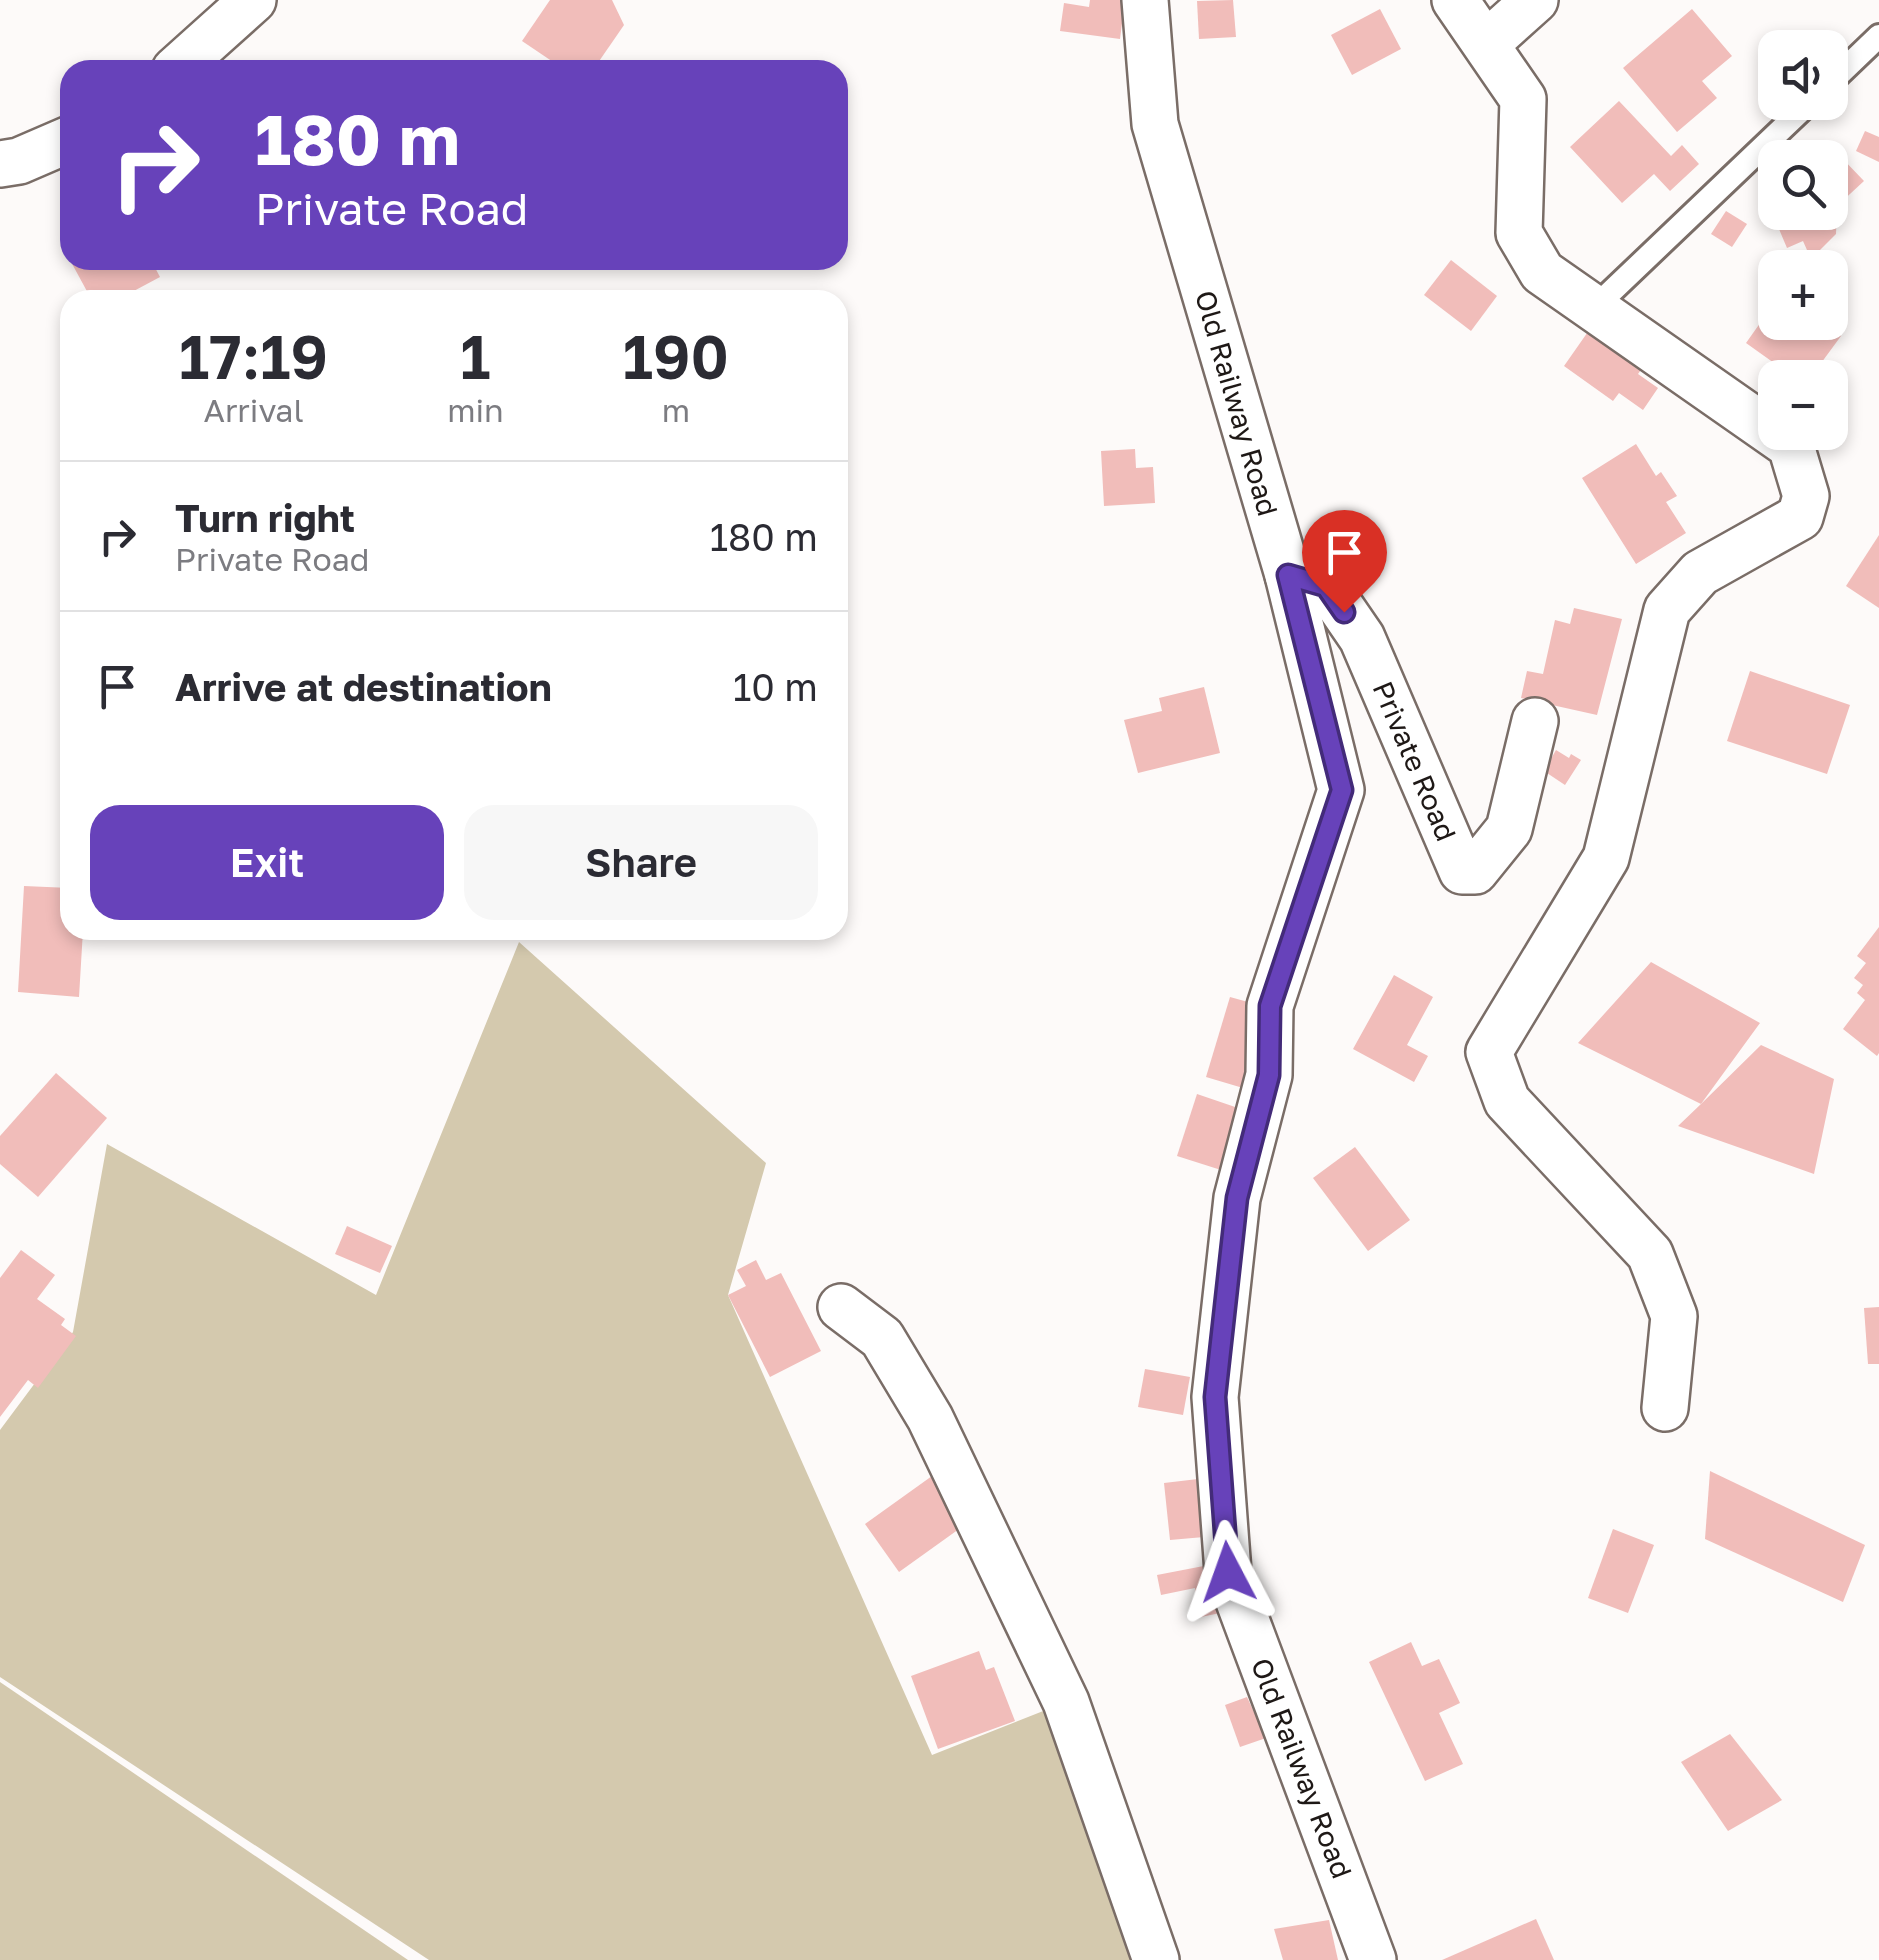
<!DOCTYPE html>
<html lang="en">
<head>
<meta charset="utf-8">
<style>
  body { margin:0; font-family:"Golos Text",sans-serif; background:#f7f7f7; color:#2b2b33; height:100vh; display:flex; flex-direction:column; font-size:38px; white-space:nowrap }
  * { box-sizing:border-box; margin:0 }
  p { font-size:32px; color:#7c7c81 }
  .icon { flex:none; width:55px; height:55px; fill:none; stroke:currentColor; stroke-width:2; stroke-linecap:round; stroke-linejoin:round }
  .map { position:relative; flex:1; overflow:hidden }
  .side { position:absolute; left:60px; top:290px; width:788px; height:650px; display:flex; flex-direction:column; background:#fff; border-radius:30px; box-shadow:0 5px 15px #0003 }
  .side>* { flex:none }
  .guide { position:absolute; left:60px; top:60px; width:788px; height:210px; border-radius:30px; box-shadow:0 5px 15px #0003; background:#6742ba; color:#fff; overflow:hidden }
  .buttons { position:absolute; left:1758px; top:30px; display:grid; gap:20px }
  .buttons a { display:grid; place-items:center; width:90px; height:90px; border-radius:20px; background:#fff; box-shadow:0 5px 15px #0003; font-size:50px }
  .pin { position:absolute; display:grid; place-items:center; width:85px; height:85px; color:#fff; margin:-102px -42px; border-radius:50% 50% 50% 0; rotate:-45deg; box-shadow:0 0 10px #0007 }
  .pin .icon { rotate:45deg }
  .me { position:absolute; width:110px; margin:-55px; rotate:356deg; stroke-linejoin:round; filter:drop-shadow(0 0 8px #0008) }
  .turn { display:flex; align-items:center; gap:35px; height:210px; padding:0 30px; font-size:45px }
  .turn .icon { width:130px; height:130px; stroke-width:2.5 }
  .turn b { display:block; font-size:70px; line-height:85px }
  .eta { display:flex; justify-content:space-evenly; align-items:center; height:170px; text-align:center }
  .eta b { font-size:60px; font-weight:600; line-height:70px }
  .primary-button { display:flex; gap:20px; margin-top:auto; padding:20px 30px }
  .primary-button a { flex:1; height:115px; border-radius:30px; background:#6742ba; color:#fff; font-size:40px; font-weight:600; line-height:115px; text-align:center }
  .primary-button a+a { background:#f7f7f7; color:#2b2b33 }
  ul { padding:0; list-style:none }
  li { display:flex; align-items:center; gap:30px; height:150px; padding:0 30px; border-top:2px solid #e1e1e2 }
  li div { flex:1 }
  li b { display:block; font-size:38px }
  li em { font-style:normal }
  .map>svg:first-child { display:block }
  .green { fill:#d4c9ae }
  .building { fill:#f1bdba }
  .lines { fill:none; stroke-linecap:round; stroke-linejoin:round }
  .lane-casing { stroke:#7a6d67; stroke-width:28 }
  .street-casing { stroke:#7a6d67; stroke-width:50 }
  .lane { stroke:#fff; stroke-width:22 }
  .street { stroke:#fff; stroke-width:45 }
  .route-casing { stroke:#432b79; stroke-width:25 }
  .route { stroke:#6742ba; stroke-width:18 }
  .labels { text-anchor:middle; dominant-baseline:central; stroke-width:8; stroke-linejoin:round; paint-order:stroke }
  .street-label { font-size:28px; fill:#1e1816; stroke:#fff }
</style>
</head>
<body>
<div class="map">
<svg width="1879" height="1960" viewBox="0 0 1879 1960">
  <rect width="100%" height="100%" fill="#fdfaf9"/>
  <g class="green">
    <path d="M519,942l247,221 -38,132 204,460 134,-53 90,258h-727l-429,-283v-247l73,-98 34,-188 269,151z"/>
    <path d="M0,1682l408,278h-408z"/>
  </g>
  <g class="building">
    <path d="M550,0h62l12,25 -31,45h-28l-43,-29z"/>
    <path d="M1090,0h35l-5,39 -60,-8 4,-28 25,4z"/>
    <path d="M1233,0l3,37 -37,2 -2,-38z"/>
    <path d="M1380,9l21,40 -49,26 -21,-40z"/>
    <path d="M1692,9l40,47 -30,25 15,17 -40,34 -54,-64z"/>
    <path d="M1619,101l52,55 11,-11 17,19 -29,27 -16,-17 -32,29 -52,-56z"/>
    <path d="M1865,131l14,6v25l-23,-11z"/>
    <path d="M1840,156l24,25 -27,25 -1,28 -25,25 -8,-18 -16,7 -20,-47 8,-8v19h55v-46z"/>
    <path d="M1726,211l21,13 -15,23 -21,-13z"/>
    <path d="M70,260h81l9,17 -43,23h-37l9,-5z"/>
    <path d="M1451,260l46,36 -26,35 -47,-36z"/>
    <path d="M1775,302v20h55v-5l5,3 -6,8 12,8 -25,34 -14,-10 -11,15 -45,-32z"/>
    <path d="M1592,326l53,38 -7,10 20,14 -15,22 -24,-17 -6,8 -49,-35z"/>
    <path d="M1636,444l20,32 5,-4 16,24 -11,6 20,31 -50,31 -54,-86z"/>
    <path d="M1135,449l1,19 17,-1 2,36 -51,3 -3,-55z"/>
    <path d="M1879,535v73l-33,-22z"/>
    <path d="M1574,608l48,11 -25,96 -76,-17 6,-27 16,3 12,-54 15,4z"/>
    <path d="M1750,671l100,34 -23,69 -100,-33z"/>
    <path d="M1204,687l16,66 -82,20 -14,-53 38,-9 -3,-13z"/>
    <path d="M1556,750l13,8 2,-4 10,6 -16,25 -21,-14z"/>
    <path d="M24,886l46,2v42h13l-4,67 -61,-5z"/>
    <path d="M1879,927v126l-2,3 -34,-27 22,-29 -8,-7 6,-8 -9,-7 12,-15 -9,-7z"/>
    <path d="M1651,962l109,61 -59,81 60,-59 73,34 -20,95 -136,-48 23,-22 -123,-61z"/>
    <path d="M1394,975l39,22 -26,48 21,11 -14,26 -61,-33z"/>
    <path d="M1230,997l36,10 -23,81 -37,-11z"/>
    <path d="M56,1073l51,45 -69,79 -38,-33v-28z"/>
    <path d="M1197,1094l44,15 -20,61 -44,-14z"/>
    <path d="M1355,1147l55,73 -42,31 -55,-73z"/>
    <path d="M347,1226l45,20 -12,27 -45,-19z"/>
    <path d="M21,1250l34,25 -18,24 28,20 -4,6 15,11 -38,52 -10,-8 -28,37v-139z"/>
    <path d="M756,1260l10,20 15,-7 40,78 -51,26 -42,-82 18,-9 -9,-16z"/>
    <path d="M1879,1307v57h-11l-4,-56z"/>
    <path d="M1145,1369l45,8 -7,38 -45,-8z"/>
    <path d="M1710,1471l155,74 -22,57 -138,-63z"/>
    <path d="M932,1476l34,48 -67,48 -34,-48z"/>
    <path d="M1198,1479l6,58 -34,3 -6,-57z"/>
    <path d="M1613,1529l41,16 -26,68 -40,-15z"/>
    <path d="M1214,1564l11,48 -24,5 -6,-29 -34,7 -4,-20z"/>
    <path d="M1411,1642l11,24 17,-7 21,44 -21,10 24,51 -38,17 -56,-119z"/>
    <path d="M979,1651l7,19 8,-3 21,54 -77,28 -27,-73z"/>
    <path d="M1247,1697l19,41 -26,9 -15,-42z"/>
    <path d="M1730,1734l52,66 -54,31 -47,-69z"/>
    <path d="M1536,1919l18,41h-112z"/>
    <path d="M1329,1920l9,40h-55l-9,-31z"/>
  </g>
  <g class="lines">
    <defs>
      <g id="lane">
        <path d="M1830,83l49,-47"/>
        <path d="M1595,307l215,-205"/>
      </g>
      <g id="street">
        <path d="M1145,0l10,124 133,451 53,215 -71,216 -1,69 -32,123 -22,199 13,175 145,388"/>
        <path d="M1455,0l68,99 -4,134 23,39 249,174 15,50 -6,21 -100,56 -33,37 -61,248 -117,194 18,49 143,153 24,62 -9,92"/>
        <path d="M1486,44l49,-44"/>
        <path d="M175,70l78,-70"/>
        <path d="M0,164l19,-3 51,-22"/>
        <path d="M1288,575l39,12 35,51 100,233h13l34,-42 26,-108"/>
        <path d="M841,1307l41,31 48,80 136,284 90,258"/>
      </g>
    </defs>
    <use href="#lane" class="lane-casing"/>
    <use href="#street" class="street-casing"/>
    <use href="#lane" class="lane"/>
    <use href="#street" class="street"/>
  </g>
  <g class="lines">
    <defs>
      <path id="route" d="M1228,1572l-13,-175 22,-199 32,-123 1,-69 72,-216 -54,-215 38,11 18,26"/>
    </defs>
    <use href="#route" class="route-casing"/>
    <use href="#route" class="route"/>
  </g>
  <g class="labels">
    <g class="street-label">
      <text transform="translate(1237 403) rotate(74)">Old Railway Road</text>
      <text transform="translate(1415 761) rotate(67)">Private Road</text>
      <text transform="translate(1302 1768) rotate(69)">Old Railway Road</text>
    </g>
  </g>
</svg>
<div class="buttons">
<a><svg class="icon" aria-label="sound" viewBox="0 0 24 24"><path d="M4 9h4l5-4v14l-5-4H4zM17 9q2 3 0 6"/></svg></a>
<a><svg class="icon" aria-label="search" viewBox="0 0 24 24"><circle cx="10" cy="10" r="6"/><path d="M15 15l6 6"/></svg></a>
<a>+</a>
<a>−</a>
</div>
<div class="pin" style="left:1344px;top:612px;background:#d93025"><svg class="icon" aria-label="arrive" viewBox="0 0 24 24"><path d="M6 21V4h12l-3 4 3 4H6"/></svg></div>
<svg class="me" style="left:1228px;top:1572px" viewBox="-20 -20 40 40"><path d="M0-17L14 15 0 8-14 15z" fill="#6742ba" stroke="#fff" stroke-width="4"/></svg>
<div class="guide">
<div class="turn"><svg class="icon" aria-label="right" viewBox="0 0 24 24"><path d="M7 20v-9h11M14 6l5 5-5 5"/></svg><div><b>180 m</b>Private Road</div></div>
</div>
<section class="side">
<div class="eta">
<div><b>17:19</b><p>Arrival</p></div>
<div><b>1</b><p>min</p></div>
<div><b>190</b><p>m</p></div>
</div>
<ul>
<li><svg class="icon" aria-label="right" viewBox="0 0 24 24"><path d="M7 20v-9h11M14 6l5 5-5 5"/></svg><div><b>Turn right</b><p>Private Road</p></div><em>180 m</em></li>
<li><svg class="icon" aria-label="arrive" viewBox="0 0 24 24"><path d="M6 21V4h12l-3 4 3 4H6"/></svg><div><b>Arrive at destination</b></div><em>10 m</em></li>
</ul>
<div class="primary-button"><a>Exit</a><a>Share</a></div>
</section>
</div>
</body>
</html>
